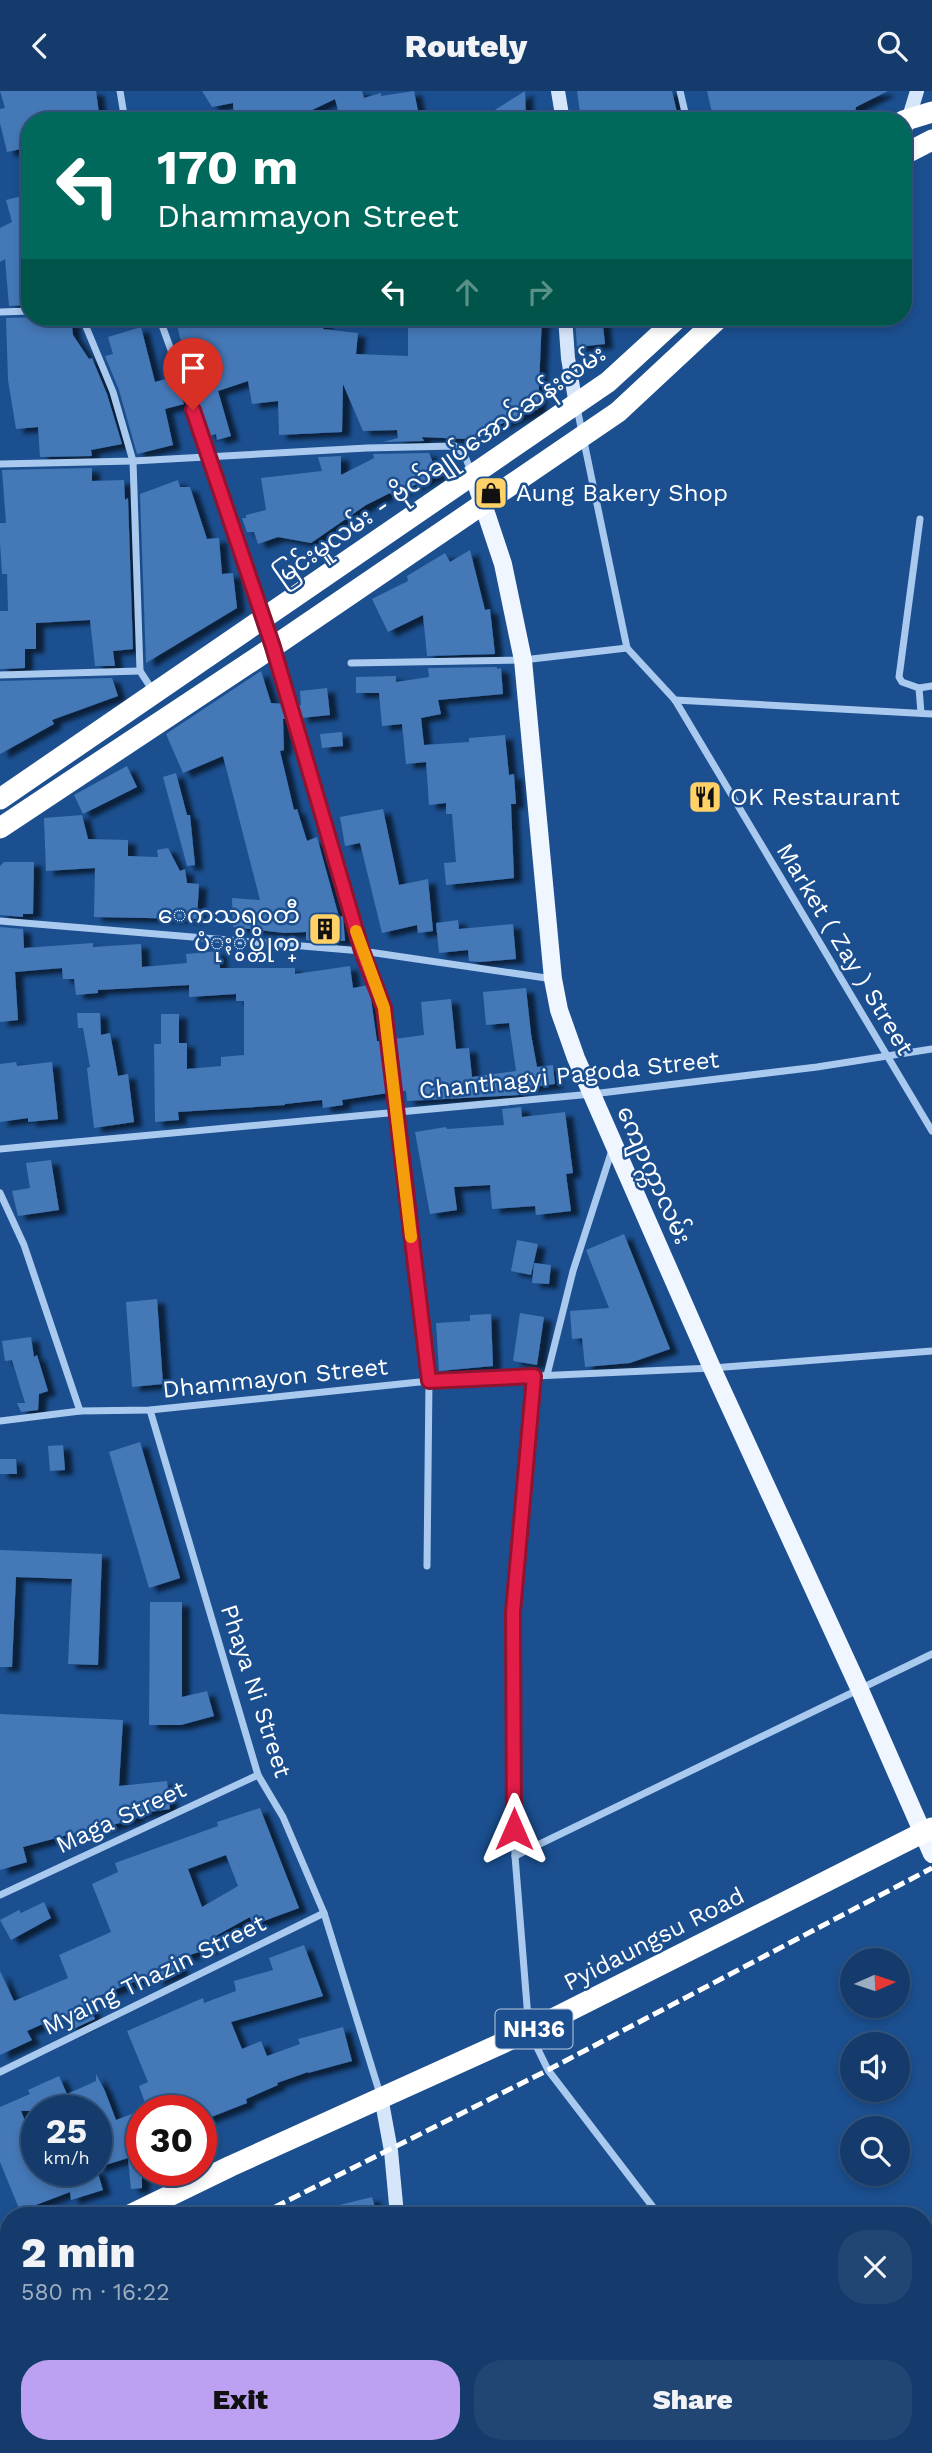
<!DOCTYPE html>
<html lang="en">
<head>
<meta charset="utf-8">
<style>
  body { margin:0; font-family:"Work Sans","Noto Sans Myanmar",sans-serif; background:#214673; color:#f1f3f6; height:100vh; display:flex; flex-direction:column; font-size:26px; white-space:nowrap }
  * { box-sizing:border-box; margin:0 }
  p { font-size:23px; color:#9dadc1 }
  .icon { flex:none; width:38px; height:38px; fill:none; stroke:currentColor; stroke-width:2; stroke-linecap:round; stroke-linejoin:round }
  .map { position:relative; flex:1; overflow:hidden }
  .drawer { position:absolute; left:0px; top:2116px; width:933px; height:247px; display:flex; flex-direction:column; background:#143b6b; border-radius:28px 28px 0 0; box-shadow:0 4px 10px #0003,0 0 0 2px #33557e }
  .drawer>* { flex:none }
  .top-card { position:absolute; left:21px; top:21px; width:891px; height:214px; border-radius:28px; box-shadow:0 4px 10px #0003,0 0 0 2px #33557e; background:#00695c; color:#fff; overflow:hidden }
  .needle { width:46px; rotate:87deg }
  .buttons { position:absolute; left:840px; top:1857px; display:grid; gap:14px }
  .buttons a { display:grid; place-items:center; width:70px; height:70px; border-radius:50%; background:#143b6b; box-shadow:0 4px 10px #0003,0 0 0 2px #33557e; font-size:35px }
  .speed { position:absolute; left:21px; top:2004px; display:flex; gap:14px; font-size:35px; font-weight:700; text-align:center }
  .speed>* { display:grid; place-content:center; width:91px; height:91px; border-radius:50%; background:#143b6b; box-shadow:0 4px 10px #0003,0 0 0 2px #33557e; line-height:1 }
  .speed small { font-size:18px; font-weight:400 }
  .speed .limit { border:10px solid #d22; background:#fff; color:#111 }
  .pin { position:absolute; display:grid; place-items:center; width:60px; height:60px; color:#fff; margin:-72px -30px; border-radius:50% 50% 50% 0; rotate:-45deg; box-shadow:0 0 7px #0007 }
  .pin .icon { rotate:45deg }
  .me { position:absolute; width:77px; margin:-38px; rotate:0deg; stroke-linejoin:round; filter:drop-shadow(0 0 5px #0008) }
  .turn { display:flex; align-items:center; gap:24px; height:147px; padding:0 21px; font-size:32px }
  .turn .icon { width:91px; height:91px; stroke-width:2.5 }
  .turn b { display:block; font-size:49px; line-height:60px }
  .lanes { display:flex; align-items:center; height:66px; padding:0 21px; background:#0003; justify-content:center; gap:35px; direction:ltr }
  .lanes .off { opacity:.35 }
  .round { display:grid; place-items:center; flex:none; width:74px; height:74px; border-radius:28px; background:#214673 }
  .summary { display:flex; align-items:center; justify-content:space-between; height:119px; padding:0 21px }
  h1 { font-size:42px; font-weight:800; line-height:52px }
  .cta { display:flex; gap:14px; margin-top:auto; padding:14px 21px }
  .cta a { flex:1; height:80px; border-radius:28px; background:#bca0f2; color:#111; font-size:28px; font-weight:800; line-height:80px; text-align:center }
  .cta a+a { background:#214673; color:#f1f3f6 }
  header { display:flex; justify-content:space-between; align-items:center; height:91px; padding:0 21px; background:#143b6b; font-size:32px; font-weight:800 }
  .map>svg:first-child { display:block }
  .building { fill:#4478b7; fill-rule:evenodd; filter:url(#shadow) }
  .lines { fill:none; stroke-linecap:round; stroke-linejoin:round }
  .street { stroke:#a9c9ee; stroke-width:7 }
  .secondary { stroke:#d6e6fa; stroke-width:14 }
  .primary { stroke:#f0f6ff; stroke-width:18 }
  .highway { stroke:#fff; stroke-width:21 }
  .rail { stroke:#fff; stroke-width:5; stroke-dasharray:12 5; stroke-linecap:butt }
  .route-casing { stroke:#92132f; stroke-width:18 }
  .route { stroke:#e11d48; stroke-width:12 }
  .slow { stroke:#f59e0b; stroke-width:12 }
  .labels { text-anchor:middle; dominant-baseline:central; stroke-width:5; stroke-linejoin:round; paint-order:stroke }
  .shield { fill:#1b4f8f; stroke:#bbcadd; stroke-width:2 }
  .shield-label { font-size:23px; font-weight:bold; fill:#fff }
  .street-label { font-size:24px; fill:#fff; stroke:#1b4f8f }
  .poi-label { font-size:24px; fill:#fff; stroke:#1b4f8f; text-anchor:start }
</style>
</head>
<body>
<header><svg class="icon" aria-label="back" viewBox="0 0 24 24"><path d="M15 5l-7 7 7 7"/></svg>Routely<svg class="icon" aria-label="search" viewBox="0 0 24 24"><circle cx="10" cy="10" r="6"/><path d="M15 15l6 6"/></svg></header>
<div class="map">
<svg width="932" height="2362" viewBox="0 0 932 2362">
  <defs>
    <filter id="shadow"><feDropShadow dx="8" dy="4.5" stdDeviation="2" flood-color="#0009"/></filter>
  </defs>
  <rect width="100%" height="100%" fill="#1b4f8f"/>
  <g class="building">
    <path d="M0,0h96l4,30h-70v26l-23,5 -7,-29v-14l5,-1z"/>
    <path d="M202,0h160l2,7 17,-5v3l33,-5 6,30h-79l-6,-22 -27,13 2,9h-76l-1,-18 -21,4z"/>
    <path d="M525,0l1,30h-49z"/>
    <path d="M577,0h95l7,30h-65l-1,-5 -32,4z"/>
    <path d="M707,0h181l-32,16 -3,14h-139z"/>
    <path d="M26,104l4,13v97l-21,1 -4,-47 -5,3v-34l12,-6 -6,-22z"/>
    <path d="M40,226v2l31,-2 2,18 16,24 3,-1 15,36 15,50 -31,6 1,6 -52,1 -2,-30 -22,2 -8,-49 -2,-62z"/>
    <path d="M175,226h151l-3,12 35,4 -2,21 52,2v-39h134l-4,92 -74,30 -42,-2 2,4 -41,1 15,-4 -1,-8 -34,1 -20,-47 -1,48 -63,3 -1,-34 -26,3 -4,-23 -30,10 13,45 -14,4 -1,-6 -8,2 -10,-35h-2l-10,-27 2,-4z"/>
    <path d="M575,226h27l3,27 -28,3z"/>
    <path d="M141,236l14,55 19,-5 10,27 -19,5 8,36 -36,9 -18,-64 -14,-34 8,-2 -5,-17z"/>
    <path d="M429,362l9,22 -46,20 -2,-2 -24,12 -55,38 -33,-6 -20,7 -4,-12h-7l-5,-14h4v-3l20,-5 -5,-32 61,-7 -4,-14h3l20,-1v19l33,-17 -1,-4z"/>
    <path d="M92,377v13l32,-1 1,20 3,-2 5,151 -20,2 2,15h-20l-5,-46 -54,3v26h-11v19l-25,1v-58h8l-1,-37h-5l-2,-32v-19h6l-4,-53z"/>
    <path d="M178,389l2,7h10l17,52 12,-1 3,36 11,-1 4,35 -91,55 -6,-169z"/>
    <path d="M470,459l15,60 5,-1 5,45 -68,2 -4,-41 -35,17 -16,-33 36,-18 -1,-5 38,-23 5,9z"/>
    <path d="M497,576v2l4,-1 2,26 -65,6 3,14 -20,4 3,27 45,-3v-4l36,-3 4,40 5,-1 2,30h-5l3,74 -68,7 -2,-22 12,-1 -4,-48h-6v-11l-17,2 -3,-43 -20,2 -4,-40 -20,2 -3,-33h-23v-16l40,-1v6l33,-5 -1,-9z"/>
    <path d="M261,580l10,32 13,1 4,15h-5l1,31 -4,1 14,59 3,-1 10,32 10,-4 22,80 4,-1 2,25 -39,-1v-8l-22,1 -51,-6 -1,-29 28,2 -37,-144 -40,17 -17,-39z"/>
    <path d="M112,587l6,18 -66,24 2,4 -54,30v-73z"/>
    <path d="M327,597l3,27 -29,3 -4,-13h4l-1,-14z"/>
    <path d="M342,641l1,14 -21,2 -2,-14z"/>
    <path d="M127,675l10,21 -54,27 -9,-19z"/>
    <path d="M176,682l11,42h3l5,50 -8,1 -24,-89z"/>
    <path d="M383,718l16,76 29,-6 5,52 -15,2 -1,-8 -35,8 -22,-90 -15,3 -5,-29z"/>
    <path d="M82,724l6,24 40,1v16l30,1 -1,-7 11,-2 12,23 5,-2 2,14 12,1 -2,35 -103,-2 1,-49 -49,3 -2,-53z"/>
    <path d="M4,771h30l-1,52h-10v3l-23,-2v-49z"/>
    <path d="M458,829l1,9 54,-5 3,35 -36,3 -11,-1 -1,-11 -29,3 -3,-30z"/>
    <path d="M0,836l23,2 1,19 69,-5v4l48,-3 1,23 45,-4 -1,-9 33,-3 1,17h75v6l55,-8 3,22 16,-3 8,56h5l6,52 -46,7 1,5 -20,3 -1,-8 -37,4v1l-107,7 1,8 -24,2 -1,-78h7v-30h18v29h8v26l34,-3v-9l23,-2v-54h-8v-7l-47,3v-12l-91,5v3l-22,2 -2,-16h-11l-1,-11 -47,4 3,48 -18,2z"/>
    <path d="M526,897l5,46 6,33 16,-2 2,19 -37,5 1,6 -112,6 -1,-10h-6l-6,-52 30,-4 -3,-33 30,-3 5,50 13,-1 3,29 44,-6 -7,-48 -23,2 -3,-33z"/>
    <path d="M77,922h23l1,22 9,-2 8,43 10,-2 6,48 -40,6 -7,-60 3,-1 -7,-39h-5z"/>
    <path d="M16,971l1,4 35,-4 6,57 -30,3v-4l-28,4v-58z"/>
    <path d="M521,1016l1,10 43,-5 8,61 -7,1 5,37 -35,4 -1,-9 -43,3 -2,-24 -36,2 3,23 -27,4 -15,-82 31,-5 1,2 57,-4 -2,-16z"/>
    <path d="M51,1069l8,50 -41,6 -6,-25 18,-3 -4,-25z"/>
    <path d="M624,1143l46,115 -40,14 -45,4 -3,-29 -10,1 -2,-28 39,-3 -23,-58z"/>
    <path d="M517,1149l21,4 -7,31 -20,-4z"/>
    <path d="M534,1172l17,2 -2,19 -17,-1z"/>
    <path d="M157,1208l6,85 -31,3 -6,-85z"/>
    <path d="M520,1222l24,4 -7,48 -24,-4z"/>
    <path d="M491,1223l2,52 -54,5 -3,-48 34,-2v-6z"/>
    <path d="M31,1246l3,20 3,-2 11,36 -9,3 -1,16 -17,2 -4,-9h8l-13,-43 -7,1 -3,-20z"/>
    <path d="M140,1351l40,136 -31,10 -40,-136z"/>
    <path d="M63,1354l2,25 -15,1 -2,-25z"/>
    <path d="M0,1368h16l1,15h-17z"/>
    <path d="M0,1459l102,4 -4,111 -30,-1 4,-85 -56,-2 -4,90h-12z"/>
    <path d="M150,1511h32v95l25,-6 7,25 -33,9h-32z"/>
    <path d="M0,1623l123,6 -4,66 48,-5 3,28 -34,5 1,4 -62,18v-3l-52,14 4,15 -27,8z"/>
    <path d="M260,1717l39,100 -46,17 -3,-8 -38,21 3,9 -38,12 4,12 -25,10 -3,-7 -66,27 8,18 -24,11 -6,-16 -38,17 5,9 -32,15v-84l14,30 54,-23 -9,-23 52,-23 -19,-48 26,-12 -3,-9 103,-37 -1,-4zM226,1764l12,31 -36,21 -14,-38z"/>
    <path d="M44,1811l7,16 -40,22 -11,-20 19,-10 2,3z"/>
    <path d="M304,1854l19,51 -92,26 11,27 19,-8 6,15 33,-12 -2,-5 45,-12 9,34 -44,12v-1l-31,11 1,2 -32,14 1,4 -46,18v-10h-53l-9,-25 9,-4 -21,-51 76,-33 1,5 32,-12 -2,-10 39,-11 -4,-12z"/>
    <path d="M96,1983l9,17 11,29 26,-10v78l-11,1 -3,-31 -32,10v-57h-16l-3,-7 -14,7h-42l11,27 -7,3 11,29h61l6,20 -32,10 -1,-8 -50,19 -20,-49v-55l30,-13 -2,-4 31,-14 8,18 29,-13z"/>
    <path d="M372,2106l5,18h-57l-1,-5z"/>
  </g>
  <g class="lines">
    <g class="street">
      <path d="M120,0l5,30"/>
      <path d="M680,0l7,30"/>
      <path d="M0,221l30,-1"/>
      <path d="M82,226l31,75 20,69 7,210 13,20"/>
      <path d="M159,226c40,109 77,220 114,331 39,119 66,242 111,360l45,373 -2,185"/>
      <path d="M577,317l50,240 48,52 257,431"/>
      <path d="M0,373l133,-3 234,-13 88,-2 9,8 7,17"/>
      <path d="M920,428l-21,158 3,5 17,6 2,25"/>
      <path d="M351,572l172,-3 104,-12"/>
      <path d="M0,584l140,-4"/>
      <path d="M919,597l13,-2"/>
      <path d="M675,609l257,14"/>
      <path d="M0,830l362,30 191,28"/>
      <path d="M0,1058l592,-55 225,-27 115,-18"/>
      <path d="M0,1102l24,52 56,166"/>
      <path d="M547,1284l26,-104 39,-121"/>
      <path d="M534,1285l-21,236 2,244 14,175 19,39 111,145"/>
      <path d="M150,1319l108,365 25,42 41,96 56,181"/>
      <path d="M0,1330l80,-10 70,-1 279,-29 283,-13 220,-17"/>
      <path d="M515,1765l417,-202"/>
      <path d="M0,1804l258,-120"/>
      <path d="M0,1981l324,-159"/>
      <path d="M924,2268l8,-6"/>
      <path d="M69,2354l3,8"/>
      <path d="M865,2354l8,8"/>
      <path d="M789,2362l15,-8"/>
    </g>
    <g class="secondary">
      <path d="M558,0l5,30"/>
      <path d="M903,46l14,-46"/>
      <path d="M565,226l3,41 8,47"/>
      <path d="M381,2006l10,54 6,64"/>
      <path d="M395,2362l1,-8"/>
    </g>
    <path class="primary" d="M473,383l30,90 20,96 30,319 6,31 17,48 136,310 148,322 72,164"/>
    <g class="highway">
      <path d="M903,30l29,-9"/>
      <path d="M903,64l29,-15"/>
      <path d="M0,708l608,-417 71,-65"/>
      <path d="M0,737l273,-181 345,-235 102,-95"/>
      <path d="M130,2124l101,-49 298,-135 403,-203"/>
      <path d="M0,2189l9,-5"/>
    </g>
    <g class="rail">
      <path d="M259,2124l289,-145 384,-202"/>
      <path d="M0,2251l9,-4"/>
    </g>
  </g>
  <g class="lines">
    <defs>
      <path id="route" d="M193,319l80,237 89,304 22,57 45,373 105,-5 -21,236 1,217"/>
    </defs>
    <use href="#route" class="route-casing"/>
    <use href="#route" class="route"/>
    <path class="slow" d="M356,840l28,77 27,229"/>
  </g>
  <defs>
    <symbol id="shop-square" viewBox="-11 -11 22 22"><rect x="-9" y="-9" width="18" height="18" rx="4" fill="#ffd166" stroke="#1b4f8f"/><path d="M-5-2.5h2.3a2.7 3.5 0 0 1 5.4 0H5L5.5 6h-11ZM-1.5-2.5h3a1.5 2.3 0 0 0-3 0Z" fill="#111"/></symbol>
    <symbol id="restaurant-square" viewBox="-11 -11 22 22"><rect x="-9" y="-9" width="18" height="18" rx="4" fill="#ffd166" stroke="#1b4f8f"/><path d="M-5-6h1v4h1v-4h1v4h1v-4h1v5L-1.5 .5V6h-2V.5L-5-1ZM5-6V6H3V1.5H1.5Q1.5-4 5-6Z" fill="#111"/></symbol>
    <symbol id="building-square" viewBox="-11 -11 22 22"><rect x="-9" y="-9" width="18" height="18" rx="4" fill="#ffd166" stroke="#1b4f8f"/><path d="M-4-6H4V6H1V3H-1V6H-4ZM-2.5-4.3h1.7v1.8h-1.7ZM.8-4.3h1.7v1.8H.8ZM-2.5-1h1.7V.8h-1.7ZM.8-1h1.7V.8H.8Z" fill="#111"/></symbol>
  </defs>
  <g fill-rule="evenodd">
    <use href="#shop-square" x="472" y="383" width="38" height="38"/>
    <use href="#restaurant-square" x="686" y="687" width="38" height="38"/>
    <use href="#building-square" x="306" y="819" width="38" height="38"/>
  </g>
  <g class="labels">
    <rect class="shield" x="495.5" y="1918.5" width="77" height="39" rx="5"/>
    <g class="shield-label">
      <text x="534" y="1938">NH36</text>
    </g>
    <g class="street-label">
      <text transform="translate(440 374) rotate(-35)">မြင်းမူလမ်း - ဗိုလ်ချုပ်အောင်ဆန်းလမ်း</text>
      <text transform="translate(845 858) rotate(59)">Market ( Zay ) Street</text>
      <text transform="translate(569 984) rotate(-6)">Chanthagyi Pagoda Street</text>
      <text transform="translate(654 1084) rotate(66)">ကျောက္ကာလမ်း</text>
      <text transform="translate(275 1287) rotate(-6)">Dhammayon Street</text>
      <text transform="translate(256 1600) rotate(72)">Phaya Ni Street</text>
      <text transform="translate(121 1726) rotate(-25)">Maga Street</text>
      <text transform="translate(654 1848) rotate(-27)">Pyidaungsu Road</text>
      <text transform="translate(154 1884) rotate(-26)">Myaing Thazin Street</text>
    </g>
    <g class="poi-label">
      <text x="516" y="402">Aung Bakery Shop</text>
      <text x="730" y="706">OK Restaurant</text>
      <text x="300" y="824" text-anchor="end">ေကသရ၀တီ<tspan x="300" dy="28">ပံုႏွိပ္တိုက္</tspan></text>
    </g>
  </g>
</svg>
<div class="buttons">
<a><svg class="needle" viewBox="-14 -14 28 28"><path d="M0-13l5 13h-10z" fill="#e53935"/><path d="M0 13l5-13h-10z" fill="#9dadc1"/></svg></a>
<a><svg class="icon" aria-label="sound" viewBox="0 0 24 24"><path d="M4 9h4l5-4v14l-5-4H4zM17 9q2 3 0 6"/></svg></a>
<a><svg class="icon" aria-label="search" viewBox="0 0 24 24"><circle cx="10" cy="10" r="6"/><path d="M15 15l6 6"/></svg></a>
</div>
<div class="speed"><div>25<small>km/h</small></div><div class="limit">30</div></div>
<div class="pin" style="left:193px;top:319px;background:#d93025"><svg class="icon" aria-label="arrive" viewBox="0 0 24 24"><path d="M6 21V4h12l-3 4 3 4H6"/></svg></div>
<svg class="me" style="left:514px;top:1738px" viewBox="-20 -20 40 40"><path d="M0-17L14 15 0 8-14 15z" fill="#e11d48" stroke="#fff" stroke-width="4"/></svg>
<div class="top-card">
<div class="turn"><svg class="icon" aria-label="left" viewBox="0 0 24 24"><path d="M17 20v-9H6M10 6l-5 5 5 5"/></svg><div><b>170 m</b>Dhammayon Street</div></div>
<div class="lanes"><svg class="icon" aria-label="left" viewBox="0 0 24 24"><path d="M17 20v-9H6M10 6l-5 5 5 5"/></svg><svg class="icon off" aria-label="ahead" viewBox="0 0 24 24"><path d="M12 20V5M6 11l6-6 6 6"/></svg><svg class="icon off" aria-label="right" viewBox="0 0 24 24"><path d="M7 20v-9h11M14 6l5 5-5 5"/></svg></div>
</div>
<section class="drawer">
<div class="summary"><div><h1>2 min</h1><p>580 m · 16:22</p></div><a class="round"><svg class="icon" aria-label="close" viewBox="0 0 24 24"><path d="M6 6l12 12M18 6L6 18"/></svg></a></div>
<div class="cta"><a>Exit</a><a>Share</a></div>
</section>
</div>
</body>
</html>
